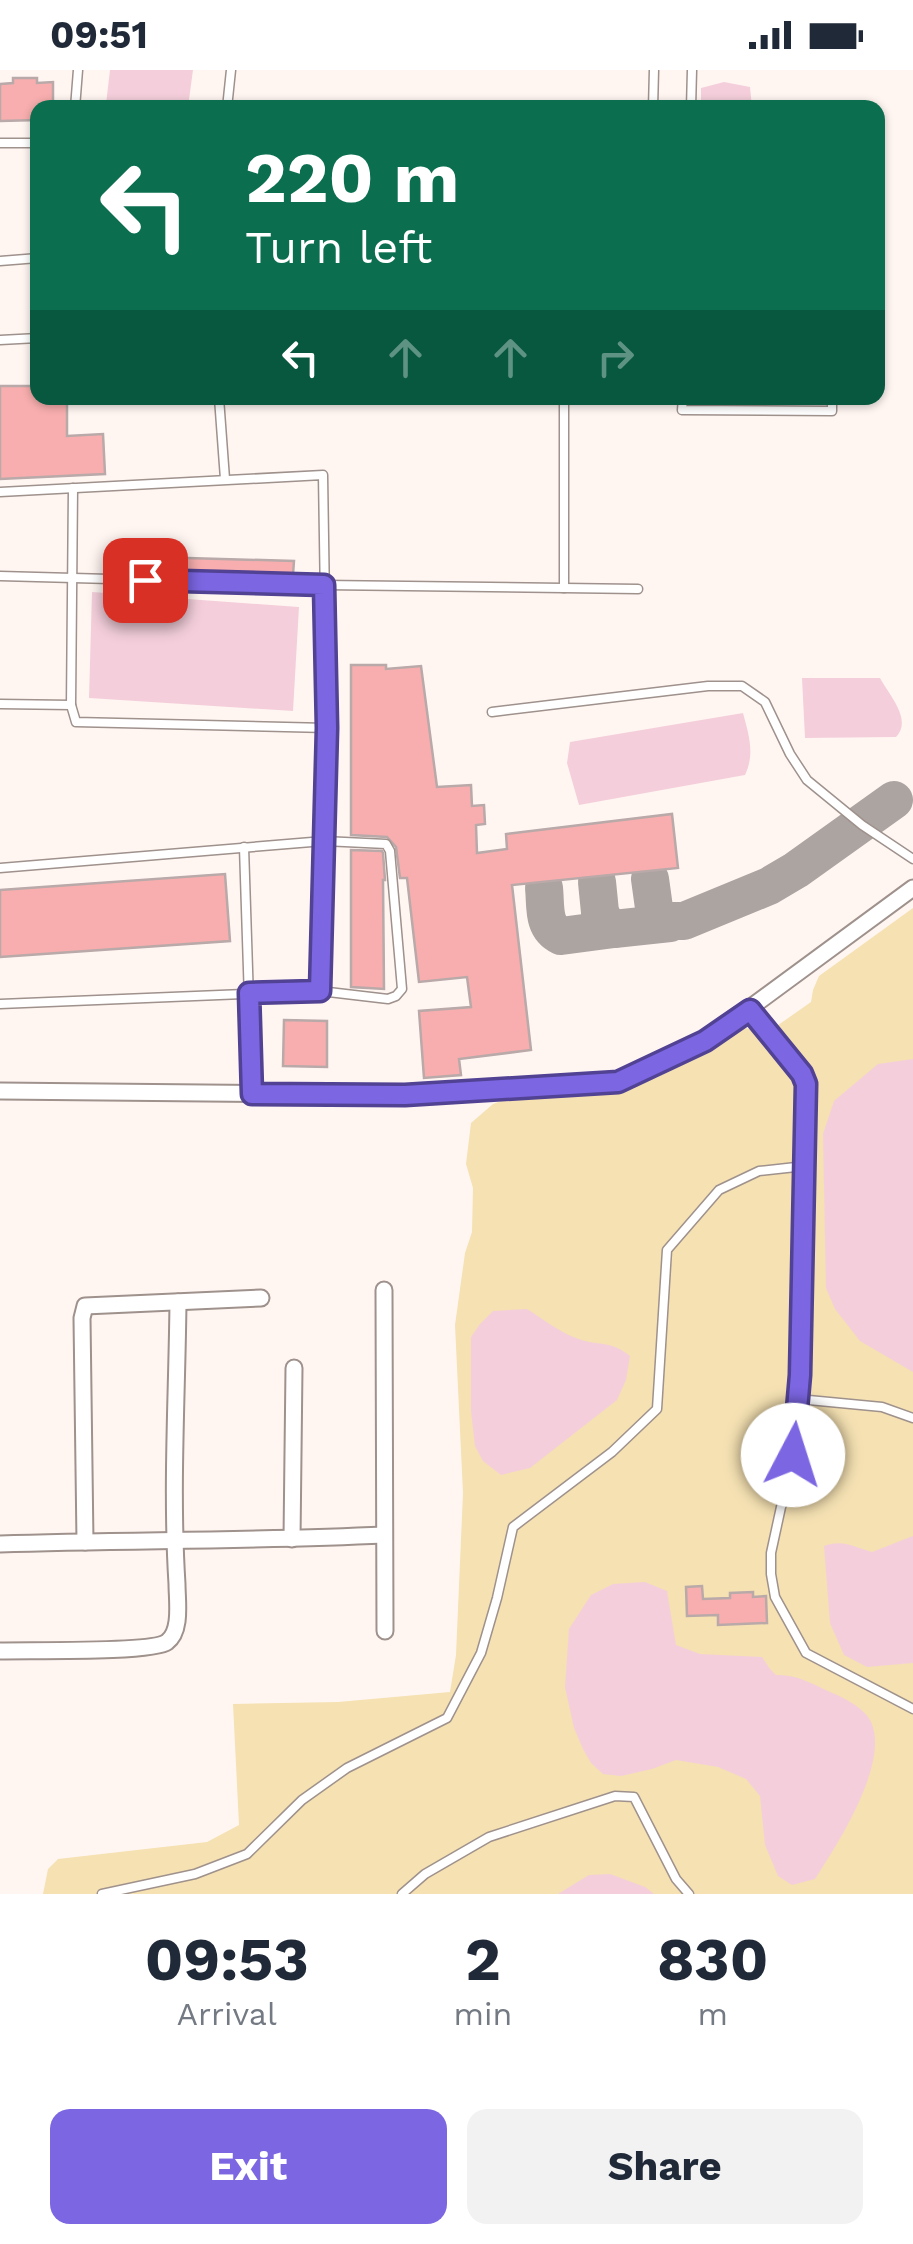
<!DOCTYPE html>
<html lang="en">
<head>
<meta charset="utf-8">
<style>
  body { margin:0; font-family:"Work Sans",sans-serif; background:#f2f2f3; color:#1f2937; height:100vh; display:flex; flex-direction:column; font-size:38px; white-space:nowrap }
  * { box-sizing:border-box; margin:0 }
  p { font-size:32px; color:#747a83 }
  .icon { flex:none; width:55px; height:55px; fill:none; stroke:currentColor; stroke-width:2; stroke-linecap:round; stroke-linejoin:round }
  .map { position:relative; height:1824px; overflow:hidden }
  .details { display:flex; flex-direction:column; background:#fff; flex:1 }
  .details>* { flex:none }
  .banner { position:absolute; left:30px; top:30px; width:855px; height:305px; border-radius:20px; box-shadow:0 2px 8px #0004; background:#0b6e4f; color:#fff; overflow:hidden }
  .pin { position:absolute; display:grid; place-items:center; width:85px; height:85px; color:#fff; margin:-42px; border-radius:20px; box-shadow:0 5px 15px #0006 }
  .me { position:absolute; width:110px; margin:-55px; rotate:5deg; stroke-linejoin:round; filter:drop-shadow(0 0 8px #0008) }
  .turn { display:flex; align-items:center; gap:35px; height:210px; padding:0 50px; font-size:45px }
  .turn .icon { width:130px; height:130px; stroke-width:2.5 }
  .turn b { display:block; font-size:70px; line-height:85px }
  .lanes { display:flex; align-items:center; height:95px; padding:0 50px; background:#0003; justify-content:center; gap:50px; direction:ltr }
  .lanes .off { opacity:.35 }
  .eta { display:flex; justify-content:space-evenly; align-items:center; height:170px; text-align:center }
  .eta b { font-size:60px; font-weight:700; line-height:70px }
  .cta { display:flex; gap:20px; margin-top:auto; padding:20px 50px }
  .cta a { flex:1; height:115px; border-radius:20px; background:#7c66e2; color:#fff; font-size:40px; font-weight:700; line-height:115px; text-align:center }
  .cta a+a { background:#f2f2f3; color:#1f2937 }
  .status { display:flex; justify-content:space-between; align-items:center; height:70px; padding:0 50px; background:#fff; direction:ltr }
  .status svg { height:28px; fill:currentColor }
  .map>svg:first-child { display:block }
  .green { fill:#f5e1b2 }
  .water { fill:#f4cfdb }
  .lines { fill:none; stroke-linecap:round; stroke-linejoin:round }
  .taxiway { stroke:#aca4a1; stroke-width:38 }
  .building { fill:#f8aeae; stroke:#b9a9a9; stroke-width:2.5 }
  .service-casing { stroke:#9f918c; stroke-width:11 }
  .minor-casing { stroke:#9f918c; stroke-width:19 }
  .service { stroke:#fff; stroke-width:8 }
  .minor { stroke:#fff; stroke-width:15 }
  .route-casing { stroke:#514293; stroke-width:25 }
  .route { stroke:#7c66e2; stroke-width:18 }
</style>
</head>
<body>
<div class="status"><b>09:51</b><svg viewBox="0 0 49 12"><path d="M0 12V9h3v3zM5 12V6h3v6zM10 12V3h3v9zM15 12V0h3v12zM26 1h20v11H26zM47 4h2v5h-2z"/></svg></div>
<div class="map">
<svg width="913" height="1824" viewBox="0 0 913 1824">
  <rect width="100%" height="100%" fill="#fff6f2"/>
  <path class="green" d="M913,838v986h-870l5,-25 10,-10 149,-17 32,-17 -6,-121 105,-2 112,-10 6,-37 7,-162 -8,-168 10,-72 7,-21 1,-44 -7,-24 5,-41 22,-19 13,-5 62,-4 88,-17 43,-24 31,-22 12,-4 12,1 10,6 47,-33 2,-12 6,-14z"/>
  <g class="water">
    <path d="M110,0h83l-5,37 -52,1 -30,-4z"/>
    <path d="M724,12l26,5 2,20h-51v-19z"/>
    <path d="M92,522l207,15 -6,104 -204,-13z"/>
    <path d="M802,608h78c9,17 33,42 16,59l-91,1z"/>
    <path d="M743,643c6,22 12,41 2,62l-166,30 -12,-42 3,-21z"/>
    <path d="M913,989v313l-53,-31 -25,-32 -9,-21 -3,-154 11,-33 44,-37z"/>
    <path d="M527,1239c16,10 32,23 49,29 22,9 33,1 54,18l-4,24 -9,20 -87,68 -29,7 -18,-14 -8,-15 -4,-35v-74l9,-13 13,-13z"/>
    <path d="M913,1466v127l-46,4 -23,-12 -14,-32 -6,-77c18,-7 30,1 48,6z"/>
    <path d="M645,1512l22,9 9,54 24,9 62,3 8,12 6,6c19,-1 35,8 52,16 14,6 36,16 43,31 19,41 -34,123 -56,157l-23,6 -14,-9 -13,-31 -5,-49 -14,-17 -28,-12 -42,-7 -24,9 -31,7 -18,-2 -12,-11 -8,-14 -9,-21 -9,-41 4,-58 22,-34 22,-11z"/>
    <path d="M610,1804l35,13 9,7h-96l31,-19z"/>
  </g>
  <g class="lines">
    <g class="taxiway">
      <path d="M650,809l5,36 6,6h23l85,-35 27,-16 98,-70"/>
      <path d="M597,812l3,30 7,15 7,2 56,-6"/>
      <path d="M544,818c2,18 -2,39 17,48l53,-7"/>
    </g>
  </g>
  <g class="building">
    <path d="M13,8h24v5l16,-1v26h-15v12l-38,1v-37l13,-1z"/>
    <path d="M0,316h38v12h29v38l36,-2 2,40 -105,5z"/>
    <path d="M153,487l141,4 -1,14 -140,-4z"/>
    <path d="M351,595h35v4l35,-3 16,121 34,-2 1,21 12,-1 1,19 -9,1 1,28 30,-4 -1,-15 166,-20 6,54 -166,17 19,165 -72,9 2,16 -37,3 -5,-67 52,-4 -4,-30 -48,5 -12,-104h-7l-4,-31 -9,-10 -36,-2z"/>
    <path d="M351,780l31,1 1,2 2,27h-2l1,109 -33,-2z"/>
    <path d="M225,804l5,67 -230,16v-67z"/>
    <path d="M284,950l43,1v46l-44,-1z"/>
    <path d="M702,1516l1,13 27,-1v-5l23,-1v5l13,-1 1,27 -49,2v-10l-31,1 -1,-29z"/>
  </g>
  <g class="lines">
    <defs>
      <g id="service">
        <path d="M75,38l3,-38"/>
        <path d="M227,38l4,-38"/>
        <path d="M653,38l1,-38"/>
        <path d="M691,38l1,-38"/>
        <path d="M0,73h38"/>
        <path d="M0,191l38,-3"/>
        <path d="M0,270l38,-2"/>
        <path d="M219,328l6,81"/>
        <path d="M683,328l-1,12 150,1v-13"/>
        <path d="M0,422l323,-17 4,253 -251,-6 -5,-17 -71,-1"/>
        <path d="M0,506l324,9 314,4"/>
        <path d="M564,518v-190"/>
        <path d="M71,635l2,-217"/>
        <path d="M492,642l216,-26h34l23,16 25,52 17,26 55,45 51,34"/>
        <path d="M244,777l8,245"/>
        <path d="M0,798l324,-27 62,3 4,7 12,138 -6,7 -8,3 -68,-8"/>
        <path d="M0,934l320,-13 7,-263"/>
        <path d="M750,940l52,64 5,11 -7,290 -9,108 -10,24 -10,46v21l4,23 31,56 107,56"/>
        <path d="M798,1329l84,8 31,11"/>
        <path d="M102,1824l93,-20 52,-20 55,-54 45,-32 100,-50 34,-65 16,-55 16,-71 99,-75 45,-43 10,-159 52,-60 40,-19 46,-5"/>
        <path d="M402,1824l23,-20 64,-37 126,-41 19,1 42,82 13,15"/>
      </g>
      <g id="minor">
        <path d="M0,1021l405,4 212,-13 88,-41 208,-153"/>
        <path d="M384,1220l1,341"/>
        <path d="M292,1469l2,-171"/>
        <path d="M85,1472l-3,-224 3,-12 176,-8"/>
        <path d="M0,1474c128,-4 256,-3 384,-9"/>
        <path d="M0,1581c26,-1 153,2 167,-9 15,-11 10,-41 10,-58 -6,-94 0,-188 1,-282"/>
      </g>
    </defs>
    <use href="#service" class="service-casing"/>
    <use href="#minor" class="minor-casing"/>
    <use href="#service" class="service"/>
    <use href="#minor" class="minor"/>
  </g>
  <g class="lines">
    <defs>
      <path id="route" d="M145,510l179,5 3,143 -7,263 -71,2 3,101 153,1 213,-13 87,-41 45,-31 52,64 4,10 -6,291 -7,80"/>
    </defs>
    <use href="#route" class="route-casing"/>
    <use href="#route" class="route"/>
  </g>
</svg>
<div class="pin" style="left:145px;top:510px;background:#d93025"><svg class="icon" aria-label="arrive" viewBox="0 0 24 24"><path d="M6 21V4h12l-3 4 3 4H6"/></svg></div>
<svg class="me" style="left:793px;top:1385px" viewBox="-20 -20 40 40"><circle r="19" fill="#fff"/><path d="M0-13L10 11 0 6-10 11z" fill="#7c66e2"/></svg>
<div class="banner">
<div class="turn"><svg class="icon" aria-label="left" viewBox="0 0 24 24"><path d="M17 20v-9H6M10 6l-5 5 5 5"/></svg><div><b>220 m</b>Turn left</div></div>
<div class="lanes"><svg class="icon" aria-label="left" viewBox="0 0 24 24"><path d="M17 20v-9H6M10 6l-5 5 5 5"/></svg><svg class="icon off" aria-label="ahead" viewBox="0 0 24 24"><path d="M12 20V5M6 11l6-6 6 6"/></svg><svg class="icon off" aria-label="ahead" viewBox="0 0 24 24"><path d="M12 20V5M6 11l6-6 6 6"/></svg><svg class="icon off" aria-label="right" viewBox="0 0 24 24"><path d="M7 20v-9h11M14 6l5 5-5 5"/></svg></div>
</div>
</div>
<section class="details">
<div class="eta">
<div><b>09:53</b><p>Arrival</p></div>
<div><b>2</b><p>min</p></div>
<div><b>830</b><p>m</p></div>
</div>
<div class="cta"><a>Exit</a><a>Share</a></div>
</section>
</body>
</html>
